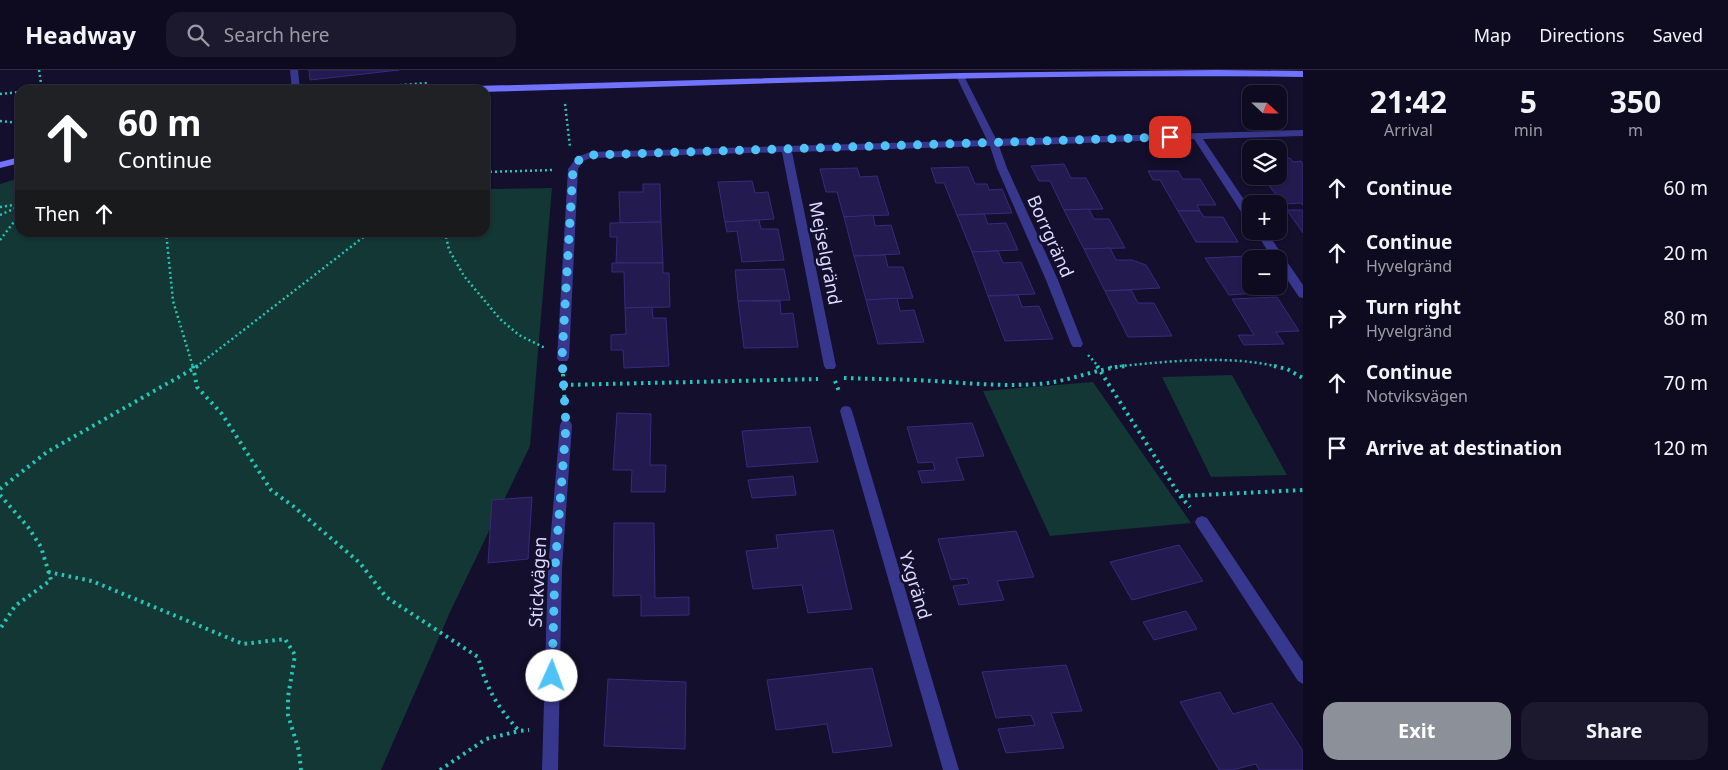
<!DOCTYPE html>
<html lang="en">
<head>
<meta charset="utf-8">
<style>
  body { margin:0; font-family:"Noto Sans",sans-serif; background:#1c192e; color:#f1f3f6; height:100vh; display:flex; flex-direction:column; font-size:19px; white-space:nowrap }
  * { box-sizing:border-box; margin:0 }
  p { font-size:16px; color:#9b9ba5 }
  .icon { flex:none; width:28px; height:28px; fill:none; stroke:currentColor; stroke-width:2; stroke-linecap:round; stroke-linejoin:round }
  .map { position:relative; flex:1; overflow:hidden }
  .sheet { display:flex; flex-direction:column; background:#0e0b21; width:425px }
  .sheet>* { flex:none }
  .banner { position:absolute; left:15px; top:15px; width:475px; height:152px; border-radius:15px; box-shadow:0 1px 4px #0004,0 0 0 1px #2e2b3f; background:#202124; color:#fff; overflow:hidden }
  .needle { width:32px; rotate:112deg }
  .controls { position:absolute; left:1242px; top:15px; display:grid; gap:10px }
  .controls a { display:grid; place-items:center; width:45px; height:45px; border-radius:10px; background:#0e0b21; box-shadow:0 1px 4px #0004,0 0 0 1px #2e2b3f; font-size:25px }
  .pin { position:absolute; display:grid; place-items:center; width:42px; height:42px; color:#fff; margin:-21px; border-radius:10px; box-shadow:0 2px 8px #0006 }
  .me { position:absolute; width:55px; margin:-28px; rotate:2deg; stroke-linejoin:round; filter:drop-shadow(0 0 4px #0008) }
  .turn { display:flex; align-items:center; gap:18px; height:105px; padding:0 20px; font-size:22px }
  .turn .icon { width:65px; height:65px; stroke-width:2.5 }
  .turn b { display:block; font-size:35px; line-height:42px }
  .then { display:flex; align-items:center; height:48px; padding:0 20px; background:#0003; gap:10px; font-size:19px }
  .eta { display:flex; justify-content:space-evenly; align-items:center; height:85px; text-align:center }
  .eta b { font-size:30px; font-weight:700; line-height:35px }
  .primary-button { display:flex; gap:10px; margin-top:auto; padding:10px 20px }
  .primary-button a { flex:1; height:58px; border-radius:15px; background:#8c9099; color:#fff; font-size:20px; font-weight:700; line-height:58px; text-align:center }
  .primary-button a+a { background:#1c192e; color:#f1f3f6 }
  ul { padding:0; list-style:none }
  li { display:flex; align-items:center; gap:15px; height:65px; padding:0 20px }
  li div { flex:1 }
  li b { display:block; font-size:19px }
  li em { font-style:normal }
  header { display:flex; align-items:center; gap:30px; box-sizing:border-box; height:70px; padding:0 25px; background:#0e0b21; border-bottom:1px solid #2e2b3f }
  header strong { font-size:24px }
  nav { display:flex; gap:28px; margin-inline-start:auto; font-size:18px }
  .search { width:350px; height:45px; background:#1c192e; display:flex; align-items:center; gap:12px; box-sizing:border-box; padding:0 18px; border-radius:15px; color:#9b9ba5; font-size:19px }
  main { display:flex; flex:1; min-height:0 }
  .map>svg:first-child { display:block }
  .green { fill:#123734 }
  .building { fill:#231a4f; stroke:#382a7c }
  .lines { fill:none; stroke-linecap:round; stroke-linejoin:round }
  .path-far1 { stroke:#27c6b8; stroke-width:2.5; stroke-dasharray:2 3; stroke-linecap:butt }
  .path { stroke:#27c6b8; stroke-width:4; stroke-dasharray:2.5 4.5; stroke-linecap:butt }
  .street { fill:#38378e; fill-rule:evenodd }
  .secondary { fill:#7172ff; fill-rule:evenodd }
  .route { stroke:#4fc3f7; stroke-width:9; stroke-dasharray:0 16.2 }
  .labels { text-anchor:middle; dominant-baseline:central; stroke-width:5; stroke-linejoin:round; paint-order:stroke }
  .street-label { font-size:18px; fill:#dedaff; stroke:#130f2c }
</style>
</head>
<body>
<header>
<strong>Headway</strong>
<div class="search"><svg class="icon" aria-label="search" viewBox="0 0 24 24"><circle cx="10" cy="10" r="6"/><path d="M15 15l6 6"/></svg>Search here</div>
<nav><a>Map</a><a>Directions</a><a>Saved</a></nav>
</header>
<main>
<div class="map">
<svg width="1303" height="700" viewBox="0 0 1303 700">
  <rect width="100%" height="100%" fill="#130f2c"/>
  <g class="green">
    <path d="M20,108v54h465v-43l67,-1 -22,258 -79,164 -70,160h-381v-586z"/>
    <path d="M1232,305l55,100 -76,2 -49,-100z"/>
    <path d="M1093,312l98,141 -141,13 -67,-145z"/>
  </g>
  <g class="building">
    <path d="M309,0h90l-89,10z"/>
    <path d="M1279,88h11l3,4 8,-1 2,3v41l-2,-2 -18,1 -16,-21h-8l-6,-7h26z"/>
    <path d="M1241,90h10v13z"/>
    <path d="M1064,94l7,14h15l17,31 -39,1 -14,-29h-11l-8,-15z"/>
    <path d="M968,97l7,17h12l2,6 13,-1 10,24 -55,2 -13,-32h-8l-5,-15z"/>
    <path d="M857,98l3,9 17,-1 12,39 -45,2 -7,-25h-11l-6,-23z"/>
    <path d="M1148,101h30l5,8h17l16,26h-19l3,6h-22l-18,-31h-7z"/>
    <path d="M752,111l3,12 13,-1 6,27 -49,3 -7,-40z"/>
    <path d="M643,114h17l1,38 -41,1 -1,-31h24z"/>
    <path d="M1089,139l5,10h15l16,29 -41,1 -20,-39z"/>
    <path d="M1287,140h16v23z"/>
    <path d="M1178,141h22l4,6h19l15,25h-42z"/>
    <path d="M984,144l4,10 18,-1 12,27 -46,2 -15,-37z"/>
    <path d="M873,145l2,11 16,-1 9,29 -46,2 -10,-39z"/>
    <path d="M759,150l2,9h17l6,31 -42,2 -5,-31 -10,1 -2,-10z"/>
    <path d="M661,152l2,41h-47l1,-26h-7v-14z"/>
    <path d="M1110,178l6,12h16l14,5 14,23 -55,3 -21,-42z"/>
    <path d="M998,181l5,12 18,-1 14,32 -47,2 -16,-44z"/>
    <path d="M885,185l3,12h15l10,31 -47,2 -12,-44z"/>
    <path d="M1247,186l4,6 -1,24 5,7 -26,2 -24,-37z"/>
    <path d="M612,193h51v10h6l1,34 -45,1 -1,-36h-12z"/>
    <path d="M784,199l6,31 -52,1 -3,-31z"/>
    <path d="M1131,220l7,13h16l18,33 -44,1 -23,-46z"/>
    <path d="M1018,225l4,12 17,-1 14,33 -48,2 -17,-45z"/>
    <path d="M1277,227l22,34 -23,1 8,12 -40,1 -6,-10h16l-22,-36z"/>
    <path d="M897,228l3,13 14,-1 10,32 -46,2 -12,-44z"/>
    <path d="M738,231h42l1,13 12,-1 5,34 -54,1z"/>
    <path d="M652,237l1,11h13l3,48 -45,2 -1,-18h-12v-15l15,-1 -1,-26z"/>
    <path d="M617,343l34,1 -1,51h16l-1,27h-34l1,-22h-19z"/>
    <path d="M972,353l12,33 -28,2 8,22 -42,3 -4,-12 17,-1 -2,-8 -15,1 -11,-36z"/>
    <path d="M810,357l8,35 -71,5 -5,-36z"/>
    <path d="M793,406l3,19 -44,3 -4,-18z"/>
    <path d="M532,427l-4,62 -40,4 4,-63z"/>
    <path d="M614,453h40l1,75 34,-1v18l-48,1v-21l-28,1z"/>
    <path d="M833,460l19,79 -44,4 -6,-28 -49,4 -7,-38 32,-3 -2,-13z"/>
    <path d="M1016,461l18,46 -37,4 7,19 -45,5 -6,-19 16,-2 -2,-6 -16,2 -13,-41z"/>
    <path d="M1179,475l24,36 -71,19 -22,-38z"/>
    <path d="M1186,541l11,18 -43,11 -11,-18z"/>
    <path d="M1066,595l16,46 -31,2 13,35 -58,5 -8,-24 37,-4 -4,-10 -35,3 -14,-46z"/>
    <path d="M872,598l20,78 -59,7 -6,-29 -51,6 -9,-50z"/>
    <path d="M608,609l78,3 -1,67 -81,-3z"/>
    <path d="M1220,622l13,22 39,-11 31,48v19h-44l-3,-6 -24,6h-13l-39,-68z"/>
  </g>
  <g class="lines">
    <g class="path-far1">
      <path d="M39,0l3,20"/>
      <path d="M340,20l87,-7"/>
      <path d="M0,24l20,-2"/>
      <path d="M565,34l5,43"/>
      <path d="M0,51l20,2"/>
      <path d="M485,102l69,-2"/>
      <path d="M0,137l20,-3"/>
      <path d="M0,145l20,-9"/>
      <path d="M166,162l7,69 20,66"/>
      <path d="M445,162l4,18 15,26 36,43 19,16 26,13"/>
      <path d="M0,170l20,-26"/>
      <path d="M1088,285l11,12"/>
      <path d="M196,297l174,-135"/>
      <path d="M1110,297c54,-5 116,-13 169,0"/>
    </g>
    <g class="path">
      <path d="M193,296l4,21 25,27 49,76 22,16 67,57 26,34 92,60c9,33 19,49 41,74l10,-1"/>
      <path d="M1097,296l83,130 10,11"/>
      <path d="M1274,296l13,3 16,9"/>
      <path d="M563,304l2,33"/>
      <path d="M844,308c24,1 48,1 72,2 41,2 81,7 122,4 31,-2 59,-16 89,-18"/>
      <path d="M835,311l5,13"/>
      <path d="M564,315l254,-6"/>
      <path d="M0,419l47,-37 151,-86"/>
      <path d="M0,425l28,32 13,20 10,33 -36,26 -15,23"/>
      <path d="M1181,426l122,-6"/>
      <path d="M48,502l44,9 151,63 42,-5 10,16 -7,42v18l11,36 2,19"/>
      <path d="M440,700l46,-31 33,-8"/>
    </g>
    <g class="street">
      <path d="M290,0h8l2,20h-8z"/>
      <path d="M960,3l4,3 32,63 307,-9v6l-100,3 48,71v12l-4,-1 -53,-82 -195,7 8,22 51,112 25,64 -2,3h-8l-2,-3 -25,-64 -49,-112 -7,-22 -198,6 44,214 -2,3h-8l-2,-3 -42,-214 -191,6 -8,3 -5,8 -9,189 -2,3h-8l-2,-3 11,-189 9,-12 13,-5 397,-12 -31,-64z"/>
      <path d="M1255,161h11l37,54v13l-4,-1 -20,-30v-8h-6z"/>
      <path d="M846,336l4,1 2,4 107,359h-16l-103,-359 2,-4z"/>
      <path d="M566,350l4,1 2,4 -10,143 -4,202h-16l6,-202 12,-143 2,-4z"/>
      <path d="M1202,446l5,2 96,144v22l-5,-3 -101,-155 -2,-4 2,-4z"/>
    </g>
    <g class="secondary">
      <path d="M1218,0l85,1v6c-273,-4 -545,7 -818,15v-2h-49l4,-3 520,-14z"/>
      <path d="M20,87v6l-20,5v-6z"/>
    </g>
  </g>
  <g class="lines">
    <path class="route" d="M552,606l3,-108 11,-142 -4,-68 11,-189c3,-9 9,-11 17,-14l580,-18"/>
  </g>
  <g class="labels">
    <g class="street-label">
      <text transform="translate(1051 166) rotate(66)">Borrgränd</text>
      <text transform="translate(826 183) rotate(79)">Mejselgränd</text>
      <text transform="translate(537 512) rotate(-87)">Stickvägen</text>
      <text transform="translate(916 515) rotate(73)">Yxgränd</text>
    </g>
  </g>
</svg>
<div class="controls">
<a><svg class="needle" viewBox="-14 -14 28 28"><path d="M0-13l5 13h-10z" fill="#e53935"/><path d="M0 13l5-13h-10z" fill="#9b9ba5"/></svg></a>
<a><svg class="icon" aria-label="layers" viewBox="0 0 24 24"><path d="M12 4l9 5-9 5-9-5zM3 14l9 5 9-5"/></svg></a>
<a>+</a>
<a>−</a>
</div>
<div class="pin" style="left:1170px;top:67px;background:#d93025"><svg class="icon" aria-label="arrive" viewBox="0 0 24 24"><path d="M6 21V4h12l-3 4 3 4H6"/></svg></div>
<svg class="me" style="left:552px;top:606px" viewBox="-20 -20 40 40"><circle r="19" fill="#fff"/><path d="M0-13L10 11 0 6-10 11z" fill="#4fc3f7"/></svg>
<div class="banner">
<div class="turn"><svg class="icon" aria-label="ahead" viewBox="0 0 24 24"><path d="M12 20V5M6 11l6-6 6 6"/></svg><div><b>60 m</b>Continue</div></div>
<div class="then">Then<svg class="icon" aria-label="ahead" viewBox="0 0 24 24"><path d="M12 20V5M6 11l6-6 6 6"/></svg></div>
</div>
</div>
<section class="sheet">
<div class="eta">
<div><b>21:42</b><p>Arrival</p></div>
<div><b>5</b><p>min</p></div>
<div><b>350</b><p>m</p></div>
</div>
<ul>
<li><svg class="icon" aria-label="ahead" viewBox="0 0 24 24"><path d="M12 20V5M6 11l6-6 6 6"/></svg><div><b>Continue</b></div><em>60 m</em></li>
<li><svg class="icon" aria-label="ahead" viewBox="0 0 24 24"><path d="M12 20V5M6 11l6-6 6 6"/></svg><div><b>Continue</b><p>Hyvelgränd</p></div><em>20 m</em></li>
<li><svg class="icon" aria-label="right" viewBox="0 0 24 24"><path d="M7 20v-9h11M14 6l5 5-5 5"/></svg><div><b>Turn right</b><p>Hyvelgränd</p></div><em>80 m</em></li>
<li><svg class="icon" aria-label="ahead" viewBox="0 0 24 24"><path d="M12 20V5M6 11l6-6 6 6"/></svg><div><b>Continue</b><p>Notviksvägen</p></div><em>70 m</em></li>
<li><svg class="icon" aria-label="arrive" viewBox="0 0 24 24"><path d="M6 21V4h12l-3 4 3 4H6"/></svg><div><b>Arrive at destination</b></div><em>120 m</em></li>
</ul>
<div class="primary-button"><a>Exit</a><a>Share</a></div>
</section>
</main>
</body>
</html>
